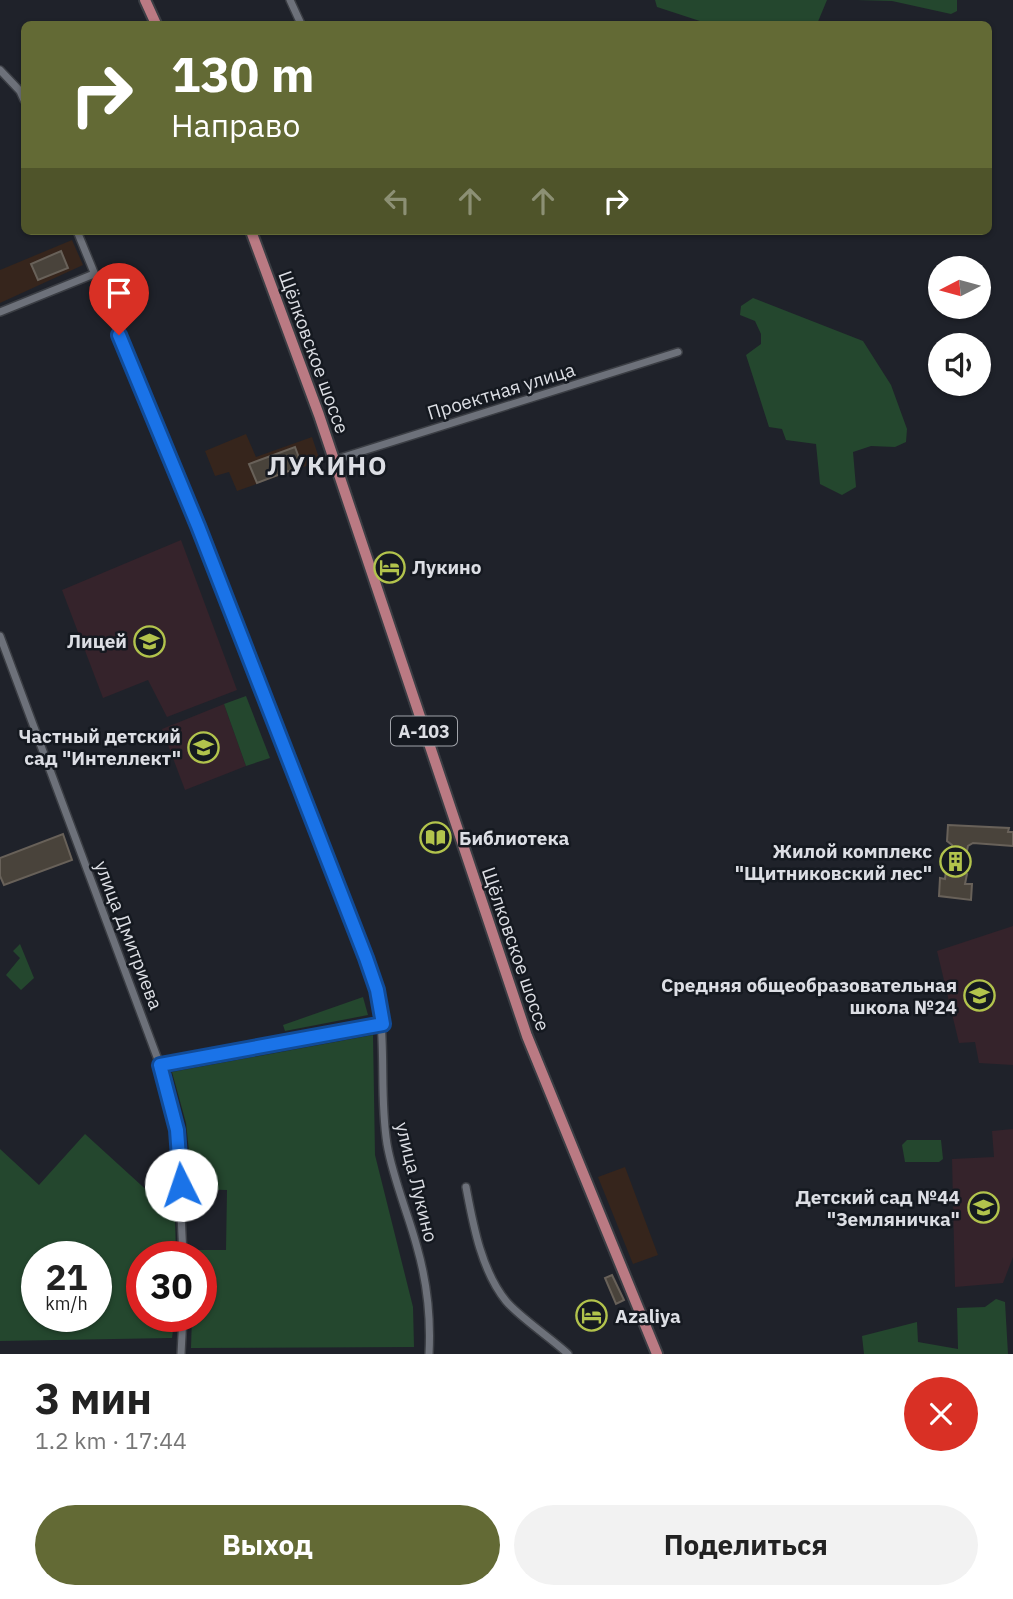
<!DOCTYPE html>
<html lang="ru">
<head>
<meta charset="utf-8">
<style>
  body { margin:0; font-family:"IBM Plex Sans",sans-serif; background:#f2f2f2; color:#222; height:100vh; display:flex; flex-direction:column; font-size:26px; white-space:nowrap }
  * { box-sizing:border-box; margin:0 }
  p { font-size:23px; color:#767676 }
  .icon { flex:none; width:38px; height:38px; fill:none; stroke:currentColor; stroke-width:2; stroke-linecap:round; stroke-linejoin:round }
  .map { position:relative; height:1354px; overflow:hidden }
  .panel { display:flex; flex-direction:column; background:#fff; flex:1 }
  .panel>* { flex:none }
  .hud { position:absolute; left:21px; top:21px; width:971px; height:214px; border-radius:10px; box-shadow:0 2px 5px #0004; background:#636a35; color:#fff; overflow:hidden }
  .needle { width:46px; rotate:264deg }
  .fabs { position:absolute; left:928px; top:256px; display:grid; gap:14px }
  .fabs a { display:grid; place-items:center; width:63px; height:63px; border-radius:50%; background:#fff; box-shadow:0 2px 5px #0004; font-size:35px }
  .speed { position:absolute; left:21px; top:1241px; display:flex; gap:14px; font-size:35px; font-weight:700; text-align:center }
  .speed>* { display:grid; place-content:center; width:91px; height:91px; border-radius:50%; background:#fff; box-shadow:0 2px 5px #0004; line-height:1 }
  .speed small { font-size:18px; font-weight:400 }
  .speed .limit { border:10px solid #d22; background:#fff; color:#111 }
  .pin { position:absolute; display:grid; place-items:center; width:60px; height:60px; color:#fff; margin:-72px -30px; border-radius:50% 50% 50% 0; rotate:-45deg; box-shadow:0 0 7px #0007 }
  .pin .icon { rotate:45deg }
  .me { position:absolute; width:77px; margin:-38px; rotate:356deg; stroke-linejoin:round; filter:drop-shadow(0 0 5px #0008) }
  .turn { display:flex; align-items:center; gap:24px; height:147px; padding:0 35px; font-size:32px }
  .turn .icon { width:91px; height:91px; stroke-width:2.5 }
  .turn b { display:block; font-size:49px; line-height:60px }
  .lanes { display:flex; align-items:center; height:66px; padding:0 35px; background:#0003; justify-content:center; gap:35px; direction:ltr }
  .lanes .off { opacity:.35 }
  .round { display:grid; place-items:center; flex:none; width:74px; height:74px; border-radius:37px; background:#f2f2f2 }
  .overview { display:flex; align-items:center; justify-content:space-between; height:119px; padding:0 35px }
  h1 { font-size:42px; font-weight:700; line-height:52px }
  .action { display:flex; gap:14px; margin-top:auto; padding:14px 35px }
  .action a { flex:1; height:80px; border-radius:42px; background:#636a35; color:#fff; font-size:28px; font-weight:700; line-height:80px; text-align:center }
  .action a+a { background:#f2f2f2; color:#222 }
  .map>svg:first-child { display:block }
  .commercial { fill:#36251c }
  .education { fill:#35232b }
  .green { fill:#24472e; fill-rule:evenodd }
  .building { fill:#49433b; stroke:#686159; stroke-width:2 }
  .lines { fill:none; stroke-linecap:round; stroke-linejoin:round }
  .street-casing { stroke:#3b3e44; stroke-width:10 }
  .primary-casing { stroke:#3b3e44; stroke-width:14 }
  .street { stroke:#6d717a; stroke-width:7 }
  .primary { stroke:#ba7a83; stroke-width:10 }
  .route-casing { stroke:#114b97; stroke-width:18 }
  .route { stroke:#1a73e8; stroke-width:12 }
  .labels { text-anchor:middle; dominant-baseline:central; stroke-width:5; stroke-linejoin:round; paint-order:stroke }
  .shield { fill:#151920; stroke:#a0a3a9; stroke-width:2 }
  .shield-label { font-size:18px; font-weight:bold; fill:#dcdee4 }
  .street-label { font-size:19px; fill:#dcdee4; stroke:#151920 }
  .poi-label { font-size:19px; font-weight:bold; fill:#dcdee4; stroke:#151920; text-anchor:end }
  .district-label { font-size:26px; font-weight:bold; letter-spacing:2px; fill:#dcdee4; stroke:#151920 }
</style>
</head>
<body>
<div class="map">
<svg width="1013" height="1354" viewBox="0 0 1013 1354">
  <rect width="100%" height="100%" fill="#1f222a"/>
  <g class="commercial">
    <path d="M72,240l11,25 -83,38v-33z"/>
    <path d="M246,434l10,23 56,-20 8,24 -83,30 -8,-19 -14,4 -10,-25z"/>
    <path d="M625,1167l33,88 -25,9 -35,-87z"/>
  </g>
  <g class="education">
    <path d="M181,540l56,150 -70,27 -19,-37 -45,18 -41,-108z"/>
    <path d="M224,704l22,62 -61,24 -23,-61z"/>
    <path d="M1013,926v139l-34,-2 -4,-21 -16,1 -22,-92z"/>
    <path d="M1013,1129v128l-10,26 -48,4 -3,-128 42,-2 -2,-26z"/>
  </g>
  <g class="green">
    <path d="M655,0h172l-10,24h-108l-52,-17z"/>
    <path d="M856,0h101v11l-6,3 -59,-13z"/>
    <path d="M753,298l110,43 28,44 16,44 -1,13 -11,5 -24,-1 -18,6 3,35 -14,8 -22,-11 -4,-40 -30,-4 -4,-11 -13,-2 -23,-72 15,-11v-10l-6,-13 -15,-6 1,-9z"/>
    <path d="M246,696l24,62 -24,8 -22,-62z"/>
    <path d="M20,944l14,34 -13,12 -15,-15 14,-17 -7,-7z"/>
    <path d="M363,997l5,18 -83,16 -2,-6z"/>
    <path d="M373,1035l2,120 38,152 1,40 -223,1 1,-32h9v-60h-8v-6h33l1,-60 -34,-1 -7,-66 -14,-51z"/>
    <path d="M85,1134l90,82 1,40h-34v60h33l-3,22 -172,3v-192l39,36zM37,1256h59v60h-59z"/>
    <path d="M907,1140h34l2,19 -4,3h-34l-3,-17z"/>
    <path d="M996,1299l9,3 3,52h-144l-2,-18 55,-14 1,20 40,7 -1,-41 28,-1z"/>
  </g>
  <g class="building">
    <path d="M61,251l7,17 -30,12 -7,-16z"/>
    <path d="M295,447l7,19 -45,17 -8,-19z"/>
    <path d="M948,825l61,3 -1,4h5v14l-40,-3 -5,3 -6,27 5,1 -2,10h7l-1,16 -32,-4 1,-18 5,1 3,-26h3l1,-8 -5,-4z"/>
    <path d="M63,834l9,26 -68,25 -4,-9v-18z"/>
    <path d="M612,1275l12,25 -8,4 -11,-26z"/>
  </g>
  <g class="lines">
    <defs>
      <g id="street">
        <path d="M290,0l11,24"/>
        <path d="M0,70l20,21 4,9"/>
        <path d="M77,231l121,295 175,452c16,55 5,110 14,166 6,35 21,69 30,103 10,35 14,71 12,107"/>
        <path d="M0,312l94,-38"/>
        <path d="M334,460l344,-108"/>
        <path d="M0,636l160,429 17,65 6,126"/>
        <path d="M160,1065l223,-41"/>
        <path d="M466,1187c7,37 15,83 40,114 12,15 46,38 62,53"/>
        <path d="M181,1354l2,-38"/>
      </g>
      <g id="primary">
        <path d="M145,0l11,24"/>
        <path d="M251,231l68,184 208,621 130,318"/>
      </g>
    </defs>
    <use href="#street" class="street-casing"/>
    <use href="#primary" class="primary-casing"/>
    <use href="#street" class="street"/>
    <use href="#primary" class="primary"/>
  </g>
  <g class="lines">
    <defs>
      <path id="route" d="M119,335l79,191 168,432 11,32 6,34 -223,41 17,65 4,55"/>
    </defs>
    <use href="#route" class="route-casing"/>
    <use href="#route" class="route"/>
  </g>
  <defs>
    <symbol id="hotel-ring" viewBox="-11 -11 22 22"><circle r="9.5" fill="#151920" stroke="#b2c34c" stroke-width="1.5"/><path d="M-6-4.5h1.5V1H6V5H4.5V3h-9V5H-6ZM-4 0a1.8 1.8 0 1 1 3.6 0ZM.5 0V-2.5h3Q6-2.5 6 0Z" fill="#b2c34c"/></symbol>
    <symbol id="school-ring" viewBox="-11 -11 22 22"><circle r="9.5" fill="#151920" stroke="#b2c34c" stroke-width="1.5"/><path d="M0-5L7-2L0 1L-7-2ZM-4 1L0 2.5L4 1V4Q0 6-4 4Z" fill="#b2c34c"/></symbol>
    <symbol id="library-ring" viewBox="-11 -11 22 22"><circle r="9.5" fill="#151920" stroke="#b2c34c" stroke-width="1.5"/><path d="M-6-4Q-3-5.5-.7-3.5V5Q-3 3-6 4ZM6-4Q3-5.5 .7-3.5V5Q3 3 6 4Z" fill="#b2c34c"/></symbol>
    <symbol id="building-ring" viewBox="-11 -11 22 22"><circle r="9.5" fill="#151920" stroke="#b2c34c" stroke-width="1.5"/><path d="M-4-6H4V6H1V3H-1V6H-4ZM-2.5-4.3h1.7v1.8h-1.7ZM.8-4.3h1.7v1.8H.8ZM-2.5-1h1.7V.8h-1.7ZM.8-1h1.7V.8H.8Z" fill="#b2c34c"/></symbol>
  </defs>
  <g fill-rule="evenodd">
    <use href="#hotel-ring" x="372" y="550" width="35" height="35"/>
    <use href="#school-ring" x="132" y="624" width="35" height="35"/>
    <use href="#school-ring" x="186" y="730" width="35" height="35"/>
    <use href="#library-ring" x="418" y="820" width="35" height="35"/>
    <use href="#building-ring" x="938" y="844" width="35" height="35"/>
    <use href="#school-ring" x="962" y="978" width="35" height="35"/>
    <use href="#school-ring" x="966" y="1190" width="35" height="35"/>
    <use href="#hotel-ring" x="574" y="1298" width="35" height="35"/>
  </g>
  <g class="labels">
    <rect class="shield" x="391" y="716.5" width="66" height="29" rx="5"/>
    <g class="shield-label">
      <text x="424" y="731">А-103</text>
    </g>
    <g class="street-label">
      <text transform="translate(314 352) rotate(70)">Щёлковское шоссе</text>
      <text transform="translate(501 391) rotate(-17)">Проектная улица</text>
      <text transform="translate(129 935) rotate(69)">улица Дмитриева</text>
      <text transform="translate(516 949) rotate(71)">Щёлковское шоссе</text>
      <text transform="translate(417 1182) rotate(76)">улица Лукино</text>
    </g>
    <g class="poi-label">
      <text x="412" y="567" text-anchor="start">Лукино</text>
      <text x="127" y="641">Лицей</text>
      <text x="181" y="736">Частный детский<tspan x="181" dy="22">сад "Интеллект"</tspan></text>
      <text x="459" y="838" text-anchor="start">Библиотека</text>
      <text x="932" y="851">Жилой комплекс<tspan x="932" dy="22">"Щитниковский лес"</tspan></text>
      <text x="957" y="985">Средняя общеобразовательная<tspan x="957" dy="22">школа №24</tspan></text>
      <text x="960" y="1197">Детский сад №44<tspan x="960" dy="22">"Земляничка"</tspan></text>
      <text x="615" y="1316" text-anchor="start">Azaliya</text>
    </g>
    <g class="district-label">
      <text x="328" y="465">ЛУКИНО</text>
    </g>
  </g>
</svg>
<div class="fabs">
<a><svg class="needle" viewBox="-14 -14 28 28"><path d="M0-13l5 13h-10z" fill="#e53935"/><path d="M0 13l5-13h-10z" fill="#767676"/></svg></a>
<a><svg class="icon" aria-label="sound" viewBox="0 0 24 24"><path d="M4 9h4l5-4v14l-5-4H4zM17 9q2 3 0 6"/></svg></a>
</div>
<div class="speed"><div>21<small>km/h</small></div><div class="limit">30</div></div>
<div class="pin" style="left:119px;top:335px;background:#d93025"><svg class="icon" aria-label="arrive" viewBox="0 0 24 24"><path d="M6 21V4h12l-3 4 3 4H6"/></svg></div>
<svg class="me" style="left:181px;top:1185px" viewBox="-20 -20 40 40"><circle r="19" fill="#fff"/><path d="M0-13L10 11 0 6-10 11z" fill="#1a73e8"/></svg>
<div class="hud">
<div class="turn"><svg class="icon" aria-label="right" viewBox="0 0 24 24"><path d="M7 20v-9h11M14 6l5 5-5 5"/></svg><div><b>130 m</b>Направо</div></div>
<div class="lanes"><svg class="icon off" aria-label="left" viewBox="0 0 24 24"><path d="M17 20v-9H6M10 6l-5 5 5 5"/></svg><svg class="icon off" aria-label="ahead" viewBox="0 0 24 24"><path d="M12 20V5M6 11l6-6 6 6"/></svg><svg class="icon off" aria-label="ahead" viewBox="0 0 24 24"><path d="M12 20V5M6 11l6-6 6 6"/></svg><svg class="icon" aria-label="right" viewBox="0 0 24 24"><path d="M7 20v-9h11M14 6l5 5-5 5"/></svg></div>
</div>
</div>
<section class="panel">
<div class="overview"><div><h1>3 мин</h1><p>1.2 km · 17:44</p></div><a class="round" style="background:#d93025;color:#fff"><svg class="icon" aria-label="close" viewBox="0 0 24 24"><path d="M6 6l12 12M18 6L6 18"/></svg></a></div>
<div class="action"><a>Выход</a><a>Поделиться</a></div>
</section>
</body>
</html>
